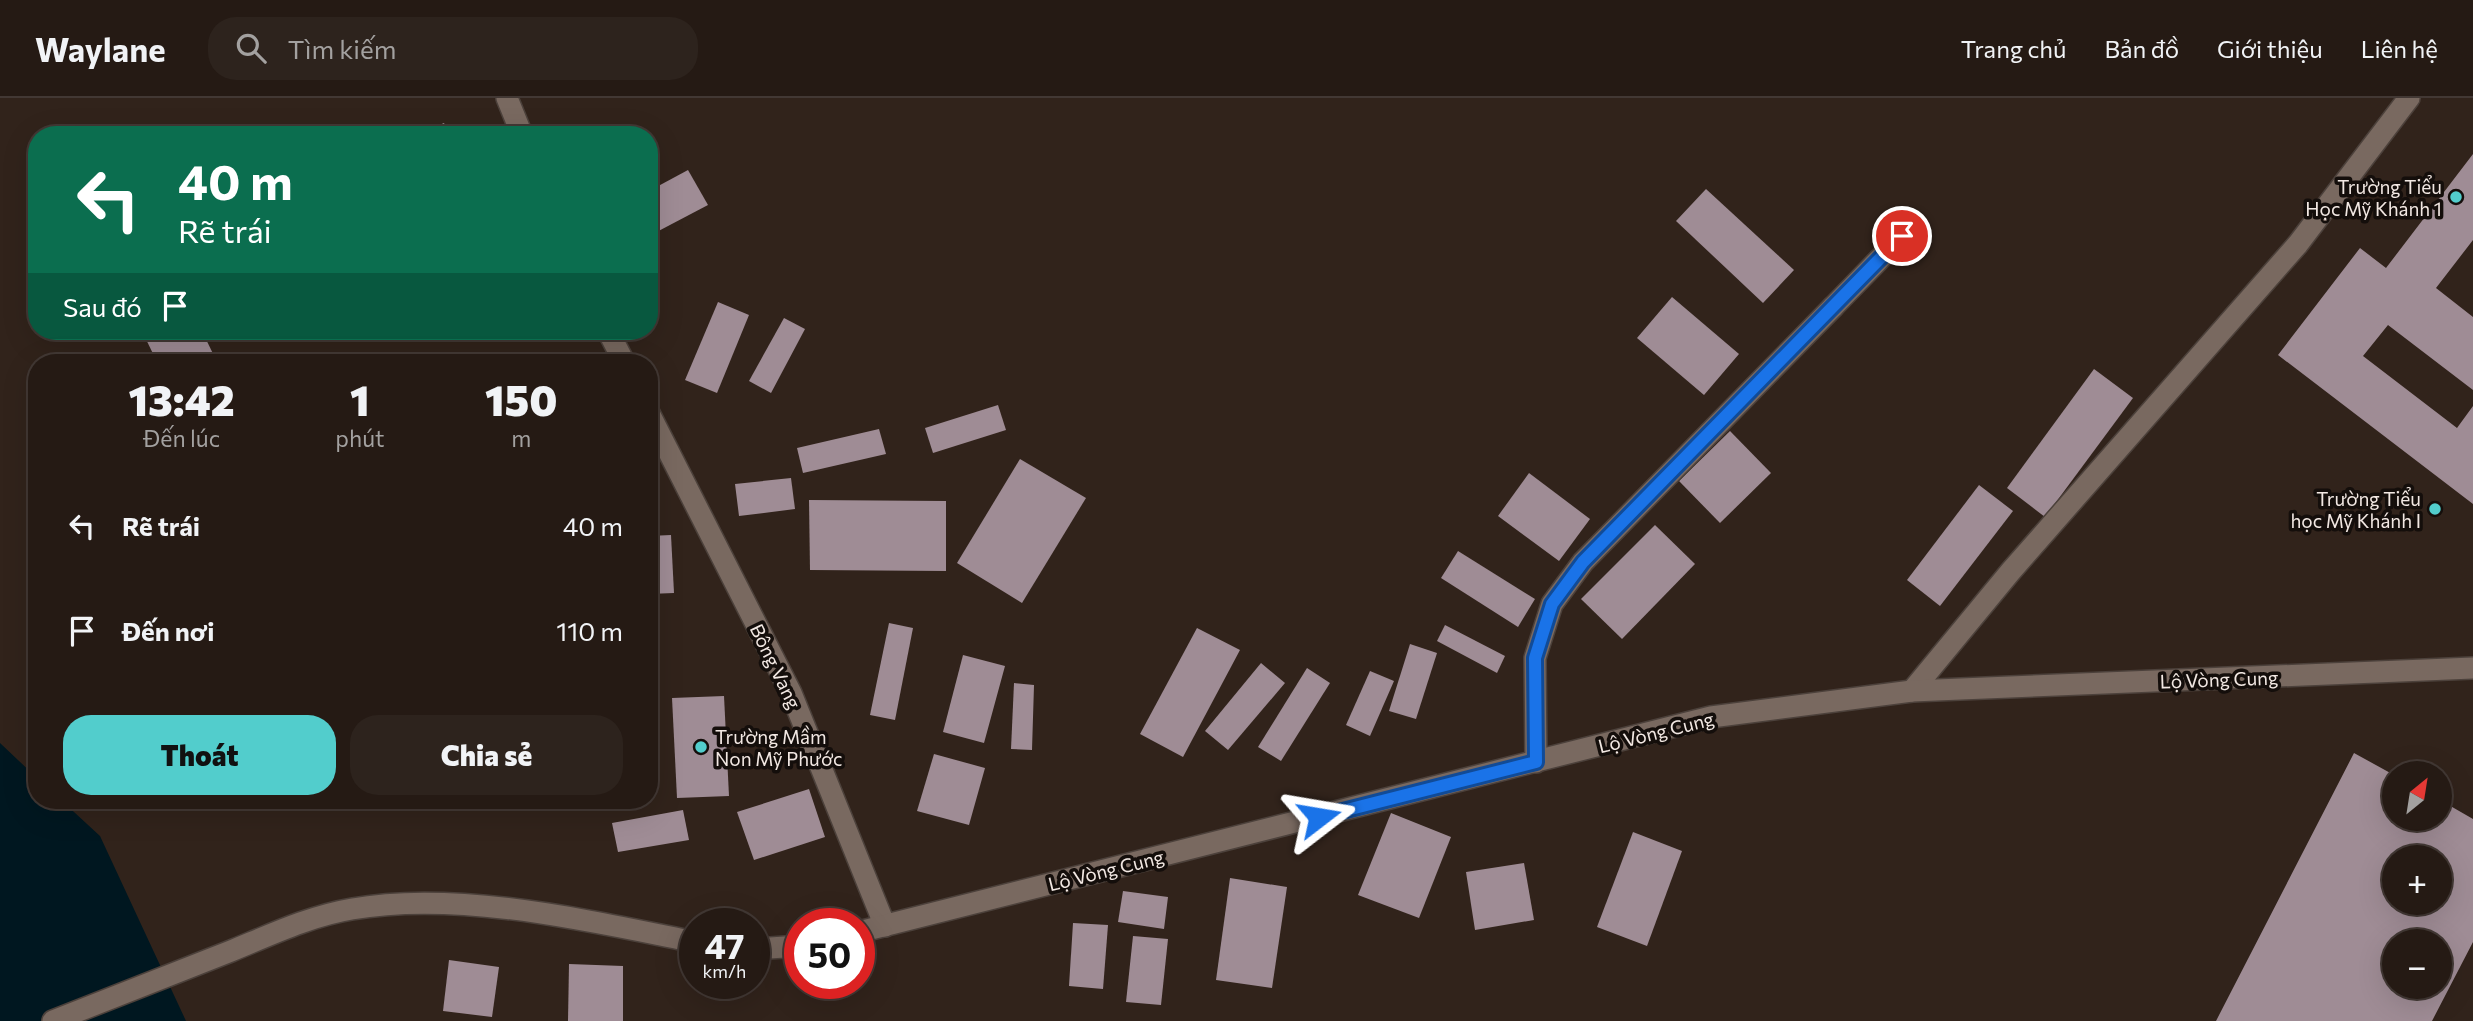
<!DOCTYPE html>
<html lang="vi">
<head>
<meta charset="utf-8">
<style>
  body { margin:0; font-family:Commissioner,sans-serif; background:#2d231d; color:#f1f3f6; height:100vh; display:flex; flex-direction:column; font-size:26px; white-space:nowrap }
  * { box-sizing:border-box; margin:0 }
  p { font-size:23px; color:#a3a1a0 }
  .icon { flex:none; width:38px; height:38px; fill:none; stroke:currentColor; stroke-width:2; stroke-linecap:round; stroke-linejoin:round }
  .map { position:relative; flex:1; overflow:hidden }
  .details { position:absolute; left:28px; top:256px; width:630px; height:455px; display:flex; flex-direction:column; background:#251a14; border-radius:28px; box-shadow:0 7px 28px #0002,0 0 0 2px #423834 }
  .details>* { flex:none }
  .top-card { position:absolute; left:28px; top:28px; width:630px; height:214px; border-radius:28px; box-shadow:0 7px 28px #0002,0 0 0 2px #423834; background:#0b6e4f; color:#fff; overflow:hidden }
  .needle { width:46px; rotate:30deg }
  .fabs { position:absolute; left:2382px; top:663px; display:grid; gap:14px }
  .fabs a { display:grid; place-items:center; width:70px; height:70px; border-radius:50%; background:#251a14; box-shadow:0 7px 28px #0002,0 0 0 2px #423834; font-size:35px }
  .speed { position:absolute; left:679px; top:810px; display:flex; gap:14px; font-size:35px; font-weight:700; text-align:center }
  .speed>* { display:grid; place-content:center; width:91px; height:91px; border-radius:50%; background:#251a14; box-shadow:0 7px 28px #0002,0 0 0 2px #423834; line-height:1 }
  .speed small { font-size:18px; font-weight:400 }
  .speed .limit { border:10px solid #d22; background:#fff; color:#111 }
  .pin { position:absolute; display:grid; place-items:center; width:60px; height:60px; color:#fff; margin:-30px; border:4px solid #fff; border-radius:50%; box-shadow:0 2px 7px #0007 }
  .me { position:absolute; width:77px; margin:-38px; rotate:76deg; stroke-linejoin:round; filter:drop-shadow(0 0 5px #0008) }
  .turn { display:flex; align-items:center; gap:24px; height:147px; padding:0 35px; font-size:32px }
  .turn .icon { width:91px; height:91px; stroke-width:2.5 }
  .turn b { display:block; font-size:49px; line-height:60px }
  .then { display:flex; align-items:center; height:66px; padding:0 35px; background:#0003; gap:14px; font-size:26px }
  .eta { display:flex; justify-content:space-evenly; align-items:center; height:119px; text-align:center }
  .eta b { font-size:42px; font-weight:800; line-height:49px }
  .action { display:flex; gap:14px; margin-top:auto; padding:14px 35px }
  .action a { flex:1; height:80px; border-radius:28px; background:#52cdcc; color:#111; font-size:28px; font-weight:800; line-height:80px; text-align:center }
  .action a+a { background:#2d231d; color:#f1f3f6 }
  ul { padding:0; list-style:none }
  li { display:flex; align-items:center; gap:21px; height:105px; padding:0 35px }
  li div { flex:1 }
  li b { display:block; font-size:26px }
  li em { font-style:normal }
  header { display:flex; align-items:center; gap:42px; box-sizing:border-box; height:98px; padding:0 35px; background:#251a14; border-bottom:2px solid #423834 }
  header strong { font-size:33px }
  nav { display:flex; gap:38px; margin-inline-start:auto; font-size:24px }
  .search { width:490px; height:63px; background:#2d231d; display:flex; align-items:center; gap:18px; box-sizing:border-box; padding:0 24px; border-radius:28px; color:#a3a1a0; font-size:26px }
  .map>svg:first-child { display:block }
  .water { fill:#001720 }
  .building { fill:#9f8c95; fill-rule:evenodd }
  .lines { fill:none; stroke-linecap:round; stroke-linejoin:round }
  .lane-casing { stroke:#4c413b; stroke-width:24 }
  .street-casing { stroke:#4c413b; stroke-width:24 }
  .secondary-casing { stroke:#4c413b; stroke-width:24 }
  .lane { stroke:#796960; stroke-width:21 }
  .street { stroke:#796960; stroke-width:21 }
  .secondary { stroke:#796960; stroke-width:21 }
  .route-casing { stroke:#114b97; stroke-width:18 }
  .route { stroke:#1a73e8; stroke-width:12 }
  .poi-dot { fill:#52cdcc; stroke:#140e0b; stroke-width:2.5 }
  .labels { text-anchor:middle; dominant-baseline:central; stroke-width:7; stroke-linejoin:round; paint-order:stroke }
  .poi-label { font-size:19px; fill:#f2e8e3; stroke:#140e0b; text-anchor:end }
  .street-label { font-size:19px; fill:#f2e8e3; stroke:#140e0b }
</style>
</head>
<body>
<header>
<strong>Waylane</strong>
<div class="search"><svg class="icon" aria-label="search" viewBox="0 0 24 24"><circle cx="10" cy="10" r="6"/><path d="M15 15l6 6"/></svg>Tìm kiếm</div>
<nav><a>Trang chủ</a><a>Bản đồ</a><a>Giới thiệu</a><a>Liên hệ</a></nav>
</header>
<div class="map">
<svg width="2473" height="923" viewBox="0 0 2473 923">
  <rect width="100%" height="100%" fill="#31231b"/>
  <path class="water" d="M0,645l37,35v22h24l39,36 86,185h-186z"/>
  <g class="building">
    <path d="M444,25l5,12h-32z"/>
    <path d="M2473,56v86l-37,48 37,29v73l-85,-65 -25,31 94,72 16,-22v98l-195,-149 82,-107 26,20z"/>
    <path d="M688,72l20,35 -59,31v-45z"/>
    <path d="M1706,91l88,81 -31,33 -87,-82z"/>
    <path d="M1672,199l67,57 -35,41 -67,-57z"/>
    <path d="M718,204l31,13 -32,78 -32,-13z"/>
    <path d="M784,220l21,11 -34,64 -22,-12z"/>
    <path d="M142,233h60l15,31h-60z"/>
    <path d="M2094,271l39,29 -88,119 -38,-29z"/>
    <path d="M998,307l8,25 -73,23 -8,-25z"/>
    <path d="M879,331l7,25 -83,19 -6,-25z"/>
    <path d="M1730,333l41,42 -51,50 -41,-42z"/>
    <path d="M1020,361l66,39 -64,105 -65,-40z"/>
    <path d="M1529,375l61,46 -31,42 -61,-45z"/>
    <path d="M649,376h7l2,23 -9,1z"/>
    <path d="M791,380l4,31 -56,7 -4,-32z"/>
    <path d="M1979,387l34,26 -73,95 -33,-26z"/>
    <path d="M809,402l137,1v70l-136,-1z"/>
    <path d="M1655,427l40,39 -73,75 -41,-40z"/>
    <path d="M671,437l3,58 -25,1v-58z"/>
    <path d="M1458,453l77,48 -17,28 -77,-49z"/>
    <path d="M889,525l24,5 -18,92 -25,-5z"/>
    <path d="M1445,527l60,31 -8,17 -60,-32z"/>
    <path d="M1197,530l43,22 -57,107 -43,-23z"/>
    <path d="M1410,546l27,9 -21,66 -27,-8z"/>
    <path d="M963,557l42,11 -21,77 -41,-11z"/>
    <path d="M1261,565l24,20 -57,67 -23,-19z"/>
    <path d="M1307,570l23,15 -49,78 -23,-14z"/>
    <path d="M1370,573l24,10 -24,55 -24,-11z"/>
    <path d="M1014,585l20,2 -2,65 -21,-1z"/>
    <path d="M724,598l5,100 -52,2 -5,-100z"/>
    <path d="M649,623h7l3,44h-10z"/>
    <path d="M2354,655l40,22v44h46v-19l33,19v123l-41,79h-216zM2394,760h46v45h-46zM2394,844h46v45h-46z"/>
    <path d="M934,656l51,14 -16,57 -52,-14z"/>
    <path d="M809,691l16,48 -71,23 -17,-48z"/>
    <path d="M683,712l6,30 -71,12 -6,-29z"/>
    <path d="M1391,715l60,24 -32,81 -61,-23z"/>
    <path d="M1633,734l49,19 -35,95 -50,-19z"/>
    <path d="M1524,765l10,57 -59,10 -9,-58z"/>
    <path d="M1230,780l57,9 -15,101 -56,-8z"/>
    <path d="M1123,793l45,6 -4,32 -46,-7z"/>
    <path d="M1073,825l35,2 -5,64 -34,-3z"/>
    <path d="M1133,838l35,3 -7,66 -35,-3z"/>
    <path d="M449,862l50,7 -7,50 -49,-6z"/>
    <path d="M569,866l54,2v55h-55z"/>
  </g>
  <g class="lines">
    <defs>
      <path id="lane" d="M1833,209l69,-71"/>
      <g id="street">
        <path d="M1912,593l99,-120 287,-327 111,-146"/>
        <path d="M1536,664l-1,-104 17,-54 31,-42 250,-255"/>
      </g>
      <g id="secondary">
        <path d="M507,0l15,37"/>
        <path d="M608,233l16,31"/>
        <path d="M649,315l142,280 94,233"/>
        <path d="M859,834l852,-215 201,-26 561,-23"/>
        <path d="M754,851l46,-3"/>
        <path d="M53,923c59,-23 119,-47 178,-70 39,-16 79,-35 121,-42 105,-19 238,12 343,33"/>
      </g>
    </defs>
    <use href="#lane" class="lane-casing"/>
    <use href="#street" class="street-casing"/>
    <use href="#secondary" class="secondary-casing"/>
    <use href="#lane" class="lane"/>
    <use href="#street" class="street"/>
    <use href="#secondary" class="secondary"/>
  </g>
  <g class="lines">
    <defs>
      <path id="route" d="M1319,719l217,-55 -1,-104 17,-54 31,-42 319,-326"/>
    </defs>
    <use href="#route" class="route-casing"/>
    <use href="#route" class="route"/>
  </g>
  <g class="poi-dot">
    <circle cx="2456" cy="99" r="7"/>
    <circle cx="2435" cy="411" r="7"/>
    <circle cx="701" cy="649" r="7"/>
  </g>
  <g class="labels">
    <g class="poi-label">
      <text x="2442" y="88">Trường Tiểu<tspan x="2442" dy="22">Học Mỹ Khánh 1</tspan></text>
      <text x="2421" y="400">Trường Tiểu<tspan x="2421" dy="22">học Mỹ Khánh I</tspan></text>
      <text x="715" y="638" text-anchor="start">Trường Mầm<tspan x="715" dy="22">Non Mỹ Phước</tspan></text>
    </g>
    <g class="street-label">
      <text transform="translate(776 568) rotate(64)">Bông Vang</text>
      <text transform="translate(2219 581) rotate(-2)">Lộ Vòng Cung</text>
      <text transform="translate(1656 634) rotate(-14)">Lộ Vòng Cung</text>
      <text transform="translate(1106 772) rotate(-14)">Lộ Vòng Cung</text>
    </g>
  </g>
</svg>
<div class="fabs">
<a><svg class="needle" viewBox="-14 -14 28 28"><path d="M0-13l5 13h-10z" fill="#e53935"/><path d="M0 13l5-13h-10z" fill="#a3a1a0"/></svg></a>
<a>+</a>
<a>−</a>
</div>
<div class="speed"><div>47<small>km/h</small></div><div class="limit">50</div></div>
<div class="pin" style="left:1902px;top:138px;background:#d93025"><svg class="icon" aria-label="arrive" viewBox="0 0 24 24"><path d="M6 21V4h12l-3 4 3 4H6"/></svg></div>
<svg class="me" style="left:1319px;top:719px" viewBox="-20 -20 40 40"><path d="M0-17L14 15 0 8-14 15z" fill="#1a73e8" stroke="#fff" stroke-width="4"/></svg>
<div class="top-card">
<div class="turn"><svg class="icon" aria-label="left" viewBox="0 0 24 24"><path d="M17 20v-9H6M10 6l-5 5 5 5"/></svg><div><b>40 m</b>Rẽ trái</div></div>
<div class="then">Sau đó<svg class="icon" aria-label="arrive" viewBox="0 0 24 24"><path d="M6 21V4h12l-3 4 3 4H6"/></svg></div>
</div>
<section class="details">
<div class="eta">
<div><b>13:42</b><p>Đến lúc</p></div>
<div><b>1</b><p>phút</p></div>
<div><b>150</b><p>m</p></div>
</div>
<ul>
<li><svg class="icon" aria-label="left" viewBox="0 0 24 24"><path d="M17 20v-9H6M10 6l-5 5 5 5"/></svg><div><b>Rẽ trái</b></div><em>40 m</em></li>
<li><svg class="icon" aria-label="arrive" viewBox="0 0 24 24"><path d="M6 21V4h12l-3 4 3 4H6"/></svg><div><b>Đến nơi</b></div><em>110 m</em></li>
</ul>
<div class="action"><a>Thoát</a><a>Chia sẻ</a></div>
</section>
</div>
</body>
</html>
